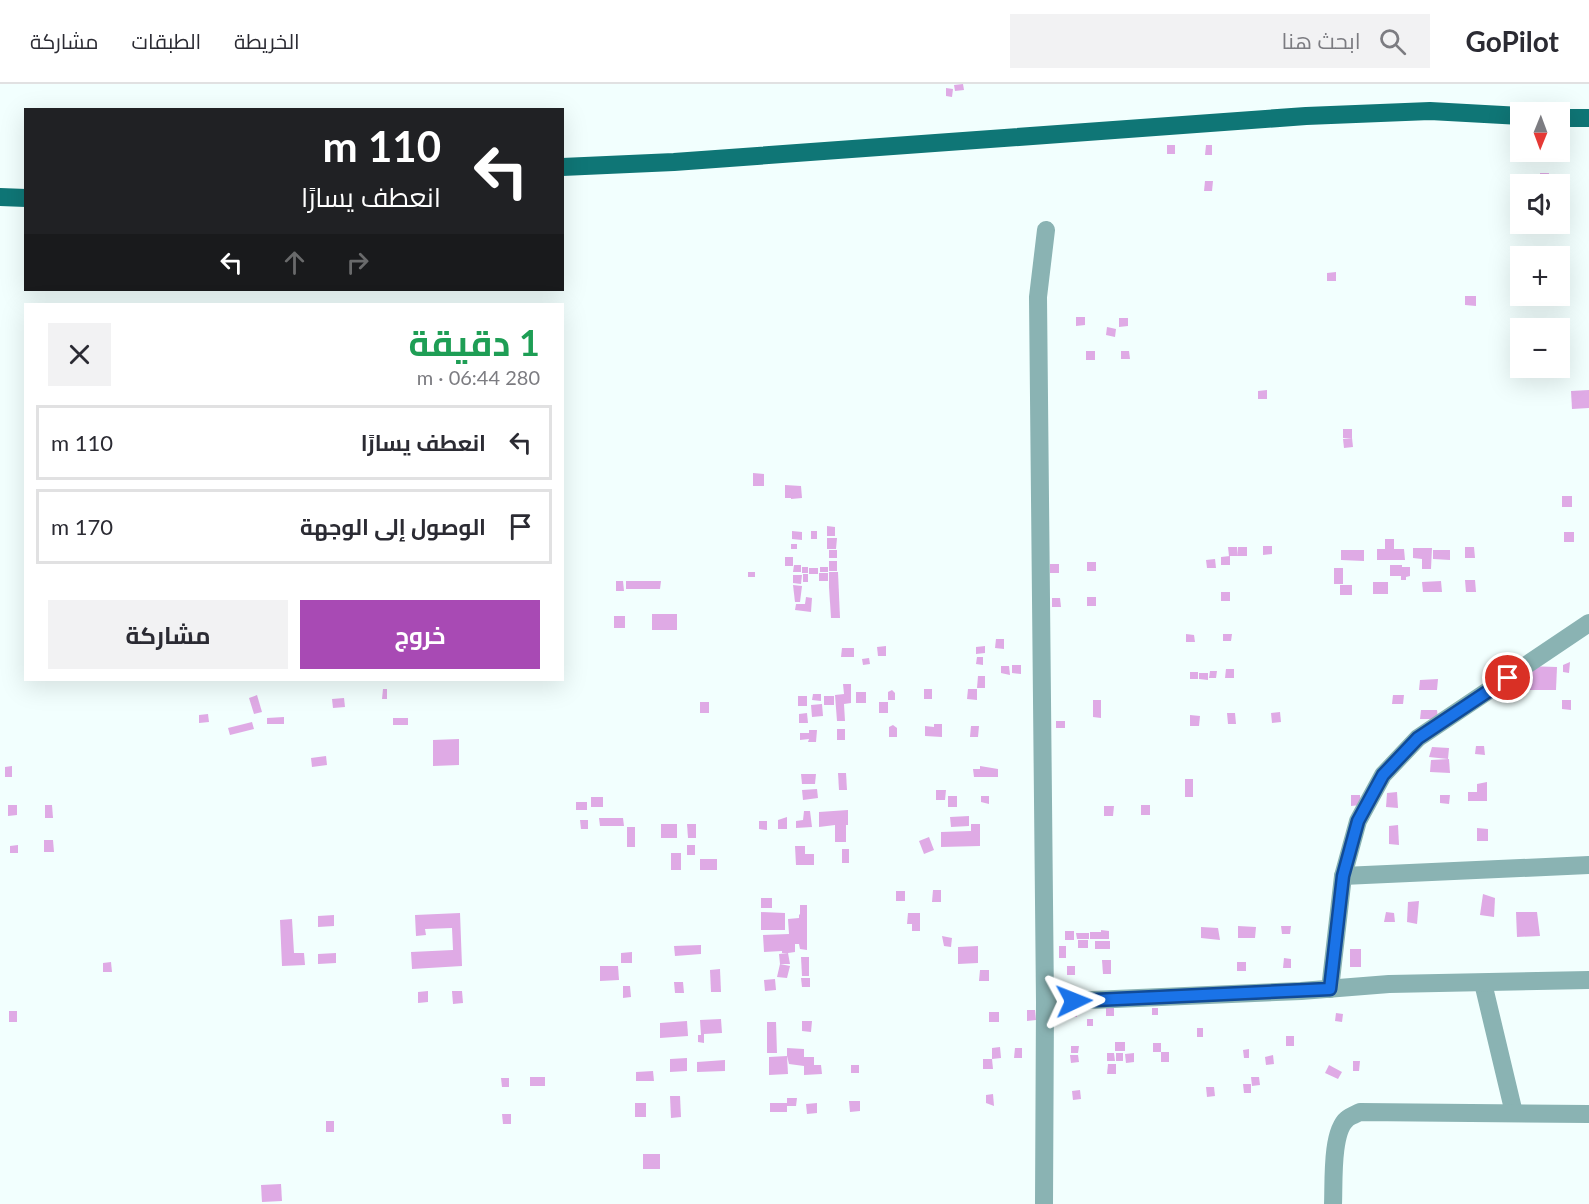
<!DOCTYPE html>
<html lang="ar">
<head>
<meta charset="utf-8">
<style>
  body { margin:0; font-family:Lato,Cairo,sans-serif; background:#f2f2f3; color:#2b2b33; direction:rtl; height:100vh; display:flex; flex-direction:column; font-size:22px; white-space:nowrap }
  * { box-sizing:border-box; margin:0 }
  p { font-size:20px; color:#7c7c81 }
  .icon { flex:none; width:33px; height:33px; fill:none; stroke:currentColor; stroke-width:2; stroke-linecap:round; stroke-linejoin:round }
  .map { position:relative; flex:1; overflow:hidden; direction:ltr }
  .details { position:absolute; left:24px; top:219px; width:540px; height:378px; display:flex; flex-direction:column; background:#fff; border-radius:0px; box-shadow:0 6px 24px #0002; direction:rtl }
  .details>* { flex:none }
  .banner { position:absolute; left:24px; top:24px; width:540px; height:183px; border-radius:0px; box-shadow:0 6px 24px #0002; direction:rtl; background:#202124; color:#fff; overflow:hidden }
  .needle { width:39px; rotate:181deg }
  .controls { position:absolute; left:1510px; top:18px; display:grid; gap:12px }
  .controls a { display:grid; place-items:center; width:60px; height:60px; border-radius:0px; background:#fff; box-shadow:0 6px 24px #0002; font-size:30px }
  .pin { position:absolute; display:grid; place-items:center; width:51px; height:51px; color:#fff; margin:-26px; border:3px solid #fff; border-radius:50%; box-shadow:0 2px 6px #0007 }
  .me { position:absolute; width:66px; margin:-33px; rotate:88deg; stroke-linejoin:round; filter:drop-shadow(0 0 4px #0008) }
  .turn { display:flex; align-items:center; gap:21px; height:126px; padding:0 24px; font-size:27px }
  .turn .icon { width:78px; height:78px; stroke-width:2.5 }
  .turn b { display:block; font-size:42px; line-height:51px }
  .lanes { display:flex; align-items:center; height:57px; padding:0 24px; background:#0003; justify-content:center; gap:30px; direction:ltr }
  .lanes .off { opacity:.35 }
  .round { display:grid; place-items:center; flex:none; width:63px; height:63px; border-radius:0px; background:#f2f2f3 }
  .headline { display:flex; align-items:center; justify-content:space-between; height:102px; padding:0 24px }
  h1 { font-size:36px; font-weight:700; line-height:45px; color:#1e9e55 }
  .cta { display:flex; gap:12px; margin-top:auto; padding:12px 24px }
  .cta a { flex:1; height:69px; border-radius:0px; background:#a84ab4; color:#fff; font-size:24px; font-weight:700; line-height:69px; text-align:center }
  .cta a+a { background:#f2f2f3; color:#2b2b33 }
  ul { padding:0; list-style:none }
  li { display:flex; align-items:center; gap:18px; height:75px; margin:0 12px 9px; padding:0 12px; border:3px solid #e1e1e2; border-radius:0px }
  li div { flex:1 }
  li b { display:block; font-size:22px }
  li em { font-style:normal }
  header { display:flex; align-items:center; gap:36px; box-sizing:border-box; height:84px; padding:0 30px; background:#fff; border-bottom:2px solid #e1e1e2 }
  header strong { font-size:28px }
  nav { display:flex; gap:33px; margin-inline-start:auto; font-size:21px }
  .search { width:420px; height:54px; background:#f2f2f3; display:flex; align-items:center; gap:15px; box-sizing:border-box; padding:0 21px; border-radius:0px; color:#7c7c81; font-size:22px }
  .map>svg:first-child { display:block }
  .building { fill:#dfaae5 }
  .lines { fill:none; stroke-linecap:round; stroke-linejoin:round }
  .minor { stroke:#8ab3b3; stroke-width:18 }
  .major { stroke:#0f7676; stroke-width:18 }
  .route-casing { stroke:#114b97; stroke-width:15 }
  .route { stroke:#1a73e8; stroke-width:10 }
</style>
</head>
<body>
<header>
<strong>GoPilot</strong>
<div class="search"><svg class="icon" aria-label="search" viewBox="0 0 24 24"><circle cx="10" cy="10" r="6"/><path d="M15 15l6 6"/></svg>ابحث هنا</div>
<nav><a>الخريطة</a><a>الطبقات</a><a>مشاركة</a></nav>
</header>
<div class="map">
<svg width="1589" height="1120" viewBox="0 0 1589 1120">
  <rect width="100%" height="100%" fill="#f2fffe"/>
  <g class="building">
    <path d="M963,0l1,6 -9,1 -1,-6z"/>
    <path d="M946,4l7,1 -1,8 -6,-1z"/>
    <rect x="1167" y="61" width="8" height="9"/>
    <path d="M1206,61h6v10h-7z"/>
    <path d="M1540,89h9l-1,10h-8z"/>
    <path d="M1205,97h8l-1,10h-8z"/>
    <path d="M1336,188v9h-9v-8z"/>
    <path d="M1465,212h11v10l-11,-1z"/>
    <path d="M1076,233h9v8l-9,1z"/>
    <path d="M1119,234h9v8l-9,1z"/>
    <path d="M1107,243l9,2 -1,8 -9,-2z"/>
    <rect x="1086" y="267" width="9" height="9"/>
    <path d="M1121,267h8l1,8h-9z"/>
    <path d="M1267,306v9h-9v-8z"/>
    <path d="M1589,306v18l-17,1 -1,-18z"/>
    <rect x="1343" y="345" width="9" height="9"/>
    <path d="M1352,354l1,9 -9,1 -1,-9z"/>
    <path d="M753,389l11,1v12h-11z"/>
    <path d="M785,401l16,1 1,12 -11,1v-1h-6z"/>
    <rect x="1562" y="412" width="10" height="11"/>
    <path d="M827,442l8,1v9h-8z"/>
    <path d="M792,447l10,1v8l-10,-1z"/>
    <rect x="811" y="447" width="6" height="8"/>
    <rect x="1564" y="448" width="10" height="10"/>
    <path d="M827,454h10l-1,11h-9z"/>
    <path d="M1385,455h9v10h10l1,11h-28v-11h8z"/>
    <rect x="791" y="460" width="6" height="5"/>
    <path d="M1263,462h9v8l-9,1z"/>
    <path d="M1228,463h9l1,9h-9z"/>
    <rect x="1238" y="463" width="9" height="9"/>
    <path d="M1465,463h9l1,11h-10z"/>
    <path d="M1413,464h19l-1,21h-9v-10l-9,-1z"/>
    <rect x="829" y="466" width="8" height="8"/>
    <path d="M1341,466h23v11l-23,-1z"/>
    <path d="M1433,466h17v10l-17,-1z"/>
    <path d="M1230,472v9h-9v-8z"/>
    <rect x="785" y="473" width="8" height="9"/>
    <path d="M1215,475l1,9h-9l-1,-8z"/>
    <rect x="829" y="477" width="8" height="10"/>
    <rect x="1087" y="478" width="9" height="9"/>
    <rect x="1050" y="480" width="9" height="9"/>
    <path d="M794,481h7v7h-8z"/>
    <path d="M1390,481h12v2h8v9l-4,1v3h-5v-4h-11z"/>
    <rect x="802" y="483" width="6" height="6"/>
    <rect x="820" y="483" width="8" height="5"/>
    <rect x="809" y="484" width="9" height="6"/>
    <rect x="1334" y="484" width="9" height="16"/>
    <rect x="748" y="488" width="7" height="5"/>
    <path d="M829,488h9l2,46h-9l-2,-31z"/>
    <rect x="819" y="489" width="9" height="8"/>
    <rect x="803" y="490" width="5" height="8"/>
    <path d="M793,491h9l-1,9 -8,-1z"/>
    <path d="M1465,496h10l1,12h-10z"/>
    <path d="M616,497h7l1,10h-8z"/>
    <path d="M626,497h35l-1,8h-34z"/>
    <path d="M1441,497l1,11h-19l-1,-10z"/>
    <rect x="1373" y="498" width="15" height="12"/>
    <path d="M793,501l9,1 -2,16h-5z"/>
    <rect x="1340" y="501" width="12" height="10"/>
    <rect x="1221" y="508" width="9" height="9"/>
    <path d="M806,513l6,1 -1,14 -16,-2 1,-6h9z"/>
    <rect x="1087" y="513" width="9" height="9"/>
    <path d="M1052,514h8l1,9h-9z"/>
    <rect x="652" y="530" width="25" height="16"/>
    <rect x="614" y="532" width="11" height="12"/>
    <path d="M1186,550l8,1 1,7h-9z"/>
    <path d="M1223,550h9l-1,7h-8z"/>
    <path d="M996,555h8v10l-9,-1z"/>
    <path d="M886,562v10h-8l-1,-9z"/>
    <path d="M985,562v7l-9,1v-7z"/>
    <path d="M842,564h12v9h-13z"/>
    <path d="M977,573h6v8l-7,-1z"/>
    <path d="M869,574l1,6 -7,1 -1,-6z"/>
    <path d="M1570,578l-1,11 -6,-1v-7z"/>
    <path d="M1012,581h9v9l-9,-1z"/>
    <path d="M1001,582h8l1,9 -9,-2z"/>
    <path d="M1525,582l32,1 -1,23h-30z"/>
    <path d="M1226,585h8v9h-9z"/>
    <path d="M1210,587h7l-1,7h-7z"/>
    <rect x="1190" y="588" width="8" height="7"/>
    <path d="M1199,589h9v7l-9,-1z"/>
    <path d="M978,592h7v12h-8z"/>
    <path d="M1438,595l-1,11h-18l1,-10z"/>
    <path d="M843,600h8v19l-7,1 1,17h-8l-2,-26 9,-1z"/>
    <path d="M383,605h4v10h-5z"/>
    <rect x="924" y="605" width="8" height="10"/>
    <path d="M968,605h9v11l-10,-1z"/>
    <path d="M892,606l3,3v7h-7v-8z"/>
    <rect x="856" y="608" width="10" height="11"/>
    <path d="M813,610h8v7l-9,-1z"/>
    <path d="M257,611l5,17 -8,2 -5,-16z"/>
    <path d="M1393,611h11l-1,9h-11z"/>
    <rect x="798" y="612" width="9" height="10"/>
    <rect x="824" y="612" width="10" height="9"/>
    <path d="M344,614l1,9 -12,1 -1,-9z"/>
    <path d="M1093,616h8v18l-8,-1z"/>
    <path d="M1562,616h9v10l-9,-1z"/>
    <rect x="700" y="618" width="9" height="11"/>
    <rect x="879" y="618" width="9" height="11"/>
    <path d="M822,620l1,12 -11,1 -1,-12z"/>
    <path d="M1421,626h16l1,9h-18z"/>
    <path d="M1280,628l1,10 -9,1 -1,-10z"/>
    <path d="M807,629l1,10h-9v-9z"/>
    <path d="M1227,629h8l1,11h-8z"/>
    <path d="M208,630l1,8 -10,1v-8z"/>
    <path d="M1190,631l10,1 -1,10h-9z"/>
    <path d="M284,633v7h-17v-6z"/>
    <rect x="393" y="634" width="15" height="7"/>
    <rect x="1056" y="637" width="9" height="7"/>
    <path d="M252,638l2,7 -24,6 -2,-7z"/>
    <path d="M934,640h8v13l-17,-1v-10l9,1z"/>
    <path d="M893,641l4,3v9h-8v-10z"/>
    <path d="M971,642h8l-1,11h-8z"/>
    <rect x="837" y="645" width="8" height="11"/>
    <path d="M809,646h8l-1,12h-8l1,-3 -9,1v-7h9z"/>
    <path d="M459,655v26l-26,1v-26z"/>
    <path d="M1476,662h8l1,9 -10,-1z"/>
    <path d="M1432,663l17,1 -1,11 -19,-2z"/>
    <path d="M326,672l1,9 -15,2 -1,-9z"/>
    <path d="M1449,675l1,14 -20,-1 1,-12z"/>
    <path d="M12,682v11h-7v-10z"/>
    <path d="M980,682l18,3v8h-24l-1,-8h7z"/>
    <path d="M838,689h8l1,17h-8z"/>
    <path d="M801,690h15l-1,10h-13z"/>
    <rect x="1185" y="695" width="8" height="18"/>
    <path d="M1487,698v19h-19v-9h9v-8z"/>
    <path d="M817,705l1,9 -15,2 -1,-10z"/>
    <path d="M936,706h10l-1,10h-9z"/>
    <path d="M1397,708l1,16 -12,-1 1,-14z"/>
    <path d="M1351,711h9l1,10 -10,1z"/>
    <path d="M1440,711h10l-1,9 -9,-1z"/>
    <rect x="948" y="712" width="9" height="11"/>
    <path d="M981,712h8v8l-8,-2z"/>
    <rect x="591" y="713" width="12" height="10"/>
    <rect x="576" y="718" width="11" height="8"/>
    <path d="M8,721h9v10l-9,1z"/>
    <path d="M45,721h7l1,13h-8z"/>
    <rect x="1141" y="721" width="9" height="10"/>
    <path d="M1104,722h10l-1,10h-9z"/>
    <path d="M848,726v15h-2v17h-11v-17l-16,2v-15z"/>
    <path d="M804,727h6l2,16 -16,1v-7l7,-1z"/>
    <path d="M969,732v10l-18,1 -1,-10z"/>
    <path d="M787,733v12h-9v-9z"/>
    <path d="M599,734h24l1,8h-24z"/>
    <path d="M580,736h8v9h-7z"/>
    <path d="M759,737h8v9l-8,-1z"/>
    <rect x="661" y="740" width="16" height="14"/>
    <path d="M687,740h9v14h-8z"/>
    <path d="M971,740h9v22l-39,1v-15l30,-1z"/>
    <path d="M1398,741l1,20 -10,-1v-18z"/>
    <rect x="627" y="743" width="8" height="20"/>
    <path d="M1477,744l11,1v12h-11z"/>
    <path d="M929,753l5,13 -10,4 -5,-13z"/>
    <path d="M44,756h9l1,12h-10z"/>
    <path d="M18,761v8h-8v-7z"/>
    <rect x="687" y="761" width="8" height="10"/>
    <path d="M795,762h10v8h9v11h-18z"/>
    <rect x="842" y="765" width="7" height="14"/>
    <rect x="671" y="769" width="10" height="17"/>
    <rect x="700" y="775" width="17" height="11"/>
    <path d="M933,806h8v12h-9z"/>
    <rect x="896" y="807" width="9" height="10"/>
    <path d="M1483,810l12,4 -1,19 -14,-2z"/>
    <rect x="761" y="814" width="11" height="10"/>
    <path d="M1419,817l-2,23 -10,-2 1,-20z"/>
    <path d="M800,821h7v45l-7,-1 -1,-5h-4v8l-7,1 2,11h-10l-1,-10 9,-1h-6v-2l-18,1 -1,-17 26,-1 -1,-15 11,-1v-4l1,1z"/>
    <path d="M761,828l24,1v17h-24z"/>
    <path d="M1386,828l8,1 1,9h-11z"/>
    <path d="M1516,828h21l3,24 -23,1z"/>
    <path d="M460,829l2,53 -50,3 -1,-17 42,-2 -1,-22 -27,1 1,6 -10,1 -1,-21z"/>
    <path d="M908,829h12v18h-8v-7h-5z"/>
    <path d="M334,831v11l-16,1v-11z"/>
    <path d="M292,835l2,34h10l1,12 -23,1 -2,-46z"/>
    <path d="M1238,842l18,1 -1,11h-17z"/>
    <path d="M1281,842h10l-1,8h-8z"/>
    <path d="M1201,843l17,1 2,12 -19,-2z"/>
    <path d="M1101,846l8,1v8h-19v-7h11z"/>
    <rect x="1065" y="847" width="9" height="9"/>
    <path d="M1076,849h13v6h-12z"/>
    <path d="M942,852l10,2 -1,9 -7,-1z"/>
    <rect x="1078" y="856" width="10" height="8"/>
    <rect x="1095" y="857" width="15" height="8"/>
    <path d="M701,861v9l-26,2 -1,-10z"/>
    <path d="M978,862v17l-20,1v-17z"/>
    <rect x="1059" y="862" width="7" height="12"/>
    <rect x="1350" y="865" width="11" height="18"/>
    <path d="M632,868v11h-11v-10z"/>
    <path d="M336,869v10l-18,1v-10z"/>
    <path d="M801,873h8v19h-7z"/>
    <path d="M1284,874l7,1v9h-8z"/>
    <path d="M1102,876h9v14h-8z"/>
    <path d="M111,878l1,10h-9v-9z"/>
    <rect x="1237" y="878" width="9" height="9"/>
    <path d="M780,880l10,2 -3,12 -10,-1z"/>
    <path d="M600,882h18l1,14 -19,1z"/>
    <rect x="1067" y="882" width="8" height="9"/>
    <path d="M720,885l1,23h-10l-1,-22z"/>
    <path d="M980,886h9v11h-10z"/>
    <path d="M801,894h9v9h-8z"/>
    <path d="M775,895l1,11 -11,1 -1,-11z"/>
    <path d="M674,898h9l1,11h-9z"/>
    <path d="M623,902h7l1,11 -8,1z"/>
    <path d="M428,907v11l-10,1v-11z"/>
    <path d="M452,907h10l1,12 -10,1z"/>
    <rect x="1106" y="923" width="8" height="9"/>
    <path d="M1069,924l8,1v8h-8z"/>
    <rect x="1152" y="924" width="6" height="7"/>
    <path d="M1027,926h8l1,10 -9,1z"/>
    <rect x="9" y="927" width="8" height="11"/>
    <rect x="989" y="928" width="10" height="10"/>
    <path d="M1336,929l7,1 -1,8 -7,-1z"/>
    <path d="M721,935l1,14 -18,1v9l-6,-1v-7h3l-1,-15z"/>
    <rect x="1087" y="935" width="6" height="7"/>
    <path d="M687,937l1,15 -28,2v-15z"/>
    <path d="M802,937h10l-1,11 -9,-1z"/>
    <path d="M767,938h9l1,31h-10z"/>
    <rect x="1197" y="944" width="6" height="9"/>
    <rect x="1286" y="952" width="8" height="10"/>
    <rect x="1115" y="958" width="10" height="9"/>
    <rect x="1153" y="959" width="8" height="9"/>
    <path d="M1071,962h8l-1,7h-7z"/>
    <path d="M1000,963l1,11 -9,1v-11z"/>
    <path d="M787,964l17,1v8h10v8h7l1,9 -18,1v-9l-15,-2 -2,-8z"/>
    <path d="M1015,964h7v10h-8z"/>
    <path d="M1249,965v9h-5l-1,-8z"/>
    <rect x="1161" y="968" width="8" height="10"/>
    <path d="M1107,969h7l1,8h-8z"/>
    <rect x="1116" y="969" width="7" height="8"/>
    <path d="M1134,969v9l-8,1 -1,-9z"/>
    <path d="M1070,971h8l1,7 -8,1z"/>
    <path d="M1273,971l1,9 -8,1 -1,-8z"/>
    <path d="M787,972l1,18 -19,1v-18z"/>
    <path d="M687,974v13l-17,1v-13z"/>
    <path d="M983,975h9l1,10h-10z"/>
    <path d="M725,976v11l-28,1v-10z"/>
    <path d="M1353,977h7l-1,10h-6z"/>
    <path d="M1108,980h8v10h-9z"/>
    <rect x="851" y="981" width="8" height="8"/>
    <path d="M1329,981l13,7 -4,7 -13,-6z"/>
    <path d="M653,987l1,10h-18v-9z"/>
    <rect x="530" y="993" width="15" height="9"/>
    <path d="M1251,993h8l1,8 -8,1z"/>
    <path d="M501,994h8v9h-7z"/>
    <path d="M1243,1000h8v9h-7z"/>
    <path d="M1206,1003h8l1,9 -8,1z"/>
    <path d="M1080,1006l1,9 -8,1 -1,-9z"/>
    <path d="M993,1010l1,12 -8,-3v-8z"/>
    <path d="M670,1012h10l1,21 -10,1z"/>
    <path d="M787,1014h10l-1,8h-9v6h-17v-9h17z"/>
    <path d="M849,1017h11v10l-10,1z"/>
    <rect x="635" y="1019" width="11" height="14"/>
    <path d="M817,1019v10l-10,1 -1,-10z"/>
    <path d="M502,1030h9v10h-8z"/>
    <rect x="326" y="1037" width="8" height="11"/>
    <rect x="643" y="1070" width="17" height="15"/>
    <path d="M281,1100l1,17 -20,1 -1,-17z"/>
  </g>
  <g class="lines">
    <g class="minor">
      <path d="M1343,792l246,-11"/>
      <path d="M1483,899l31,130"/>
      <path d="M1330,905l13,-113 15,-55 25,-46 35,-37 171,-115"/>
      <path d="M1045,918l256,-11 88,-7 200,-4"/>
      <path d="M1044,1120l1,-202 -7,-705 8,-67"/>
      <path d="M1333,1120c1,-20 -2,-72 14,-85 3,-3 9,-5 13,-7l229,2"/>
    </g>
    <g class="major">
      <path d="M1560,34h29"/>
      <path d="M562,83l112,-5 632,-46 124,-5 91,5"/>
      <path d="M0,113l26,1"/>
    </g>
  </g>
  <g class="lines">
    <defs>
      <path id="route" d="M1074,917l256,-12 13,-113 15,-55 25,-46 35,-37 90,-60"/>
    </defs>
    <use href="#route" class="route-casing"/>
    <use href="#route" class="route"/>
  </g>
</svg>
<div class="controls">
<a><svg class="needle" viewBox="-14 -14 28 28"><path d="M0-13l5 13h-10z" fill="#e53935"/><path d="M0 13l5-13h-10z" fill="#7c7c81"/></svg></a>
<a><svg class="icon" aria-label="sound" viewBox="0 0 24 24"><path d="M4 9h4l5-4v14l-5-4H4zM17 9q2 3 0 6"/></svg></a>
<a>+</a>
<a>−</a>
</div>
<div class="pin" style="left:1508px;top:594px;background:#d93025"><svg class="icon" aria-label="arrive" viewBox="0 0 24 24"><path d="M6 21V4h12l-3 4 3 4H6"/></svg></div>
<svg class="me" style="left:1074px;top:917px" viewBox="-20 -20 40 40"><path d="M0-17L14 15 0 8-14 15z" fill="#1a73e8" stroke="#fff" stroke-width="4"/></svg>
<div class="banner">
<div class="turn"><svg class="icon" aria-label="left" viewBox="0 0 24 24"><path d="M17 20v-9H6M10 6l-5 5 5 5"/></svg><div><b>110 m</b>انعطف يسارًا</div></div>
<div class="lanes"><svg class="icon" aria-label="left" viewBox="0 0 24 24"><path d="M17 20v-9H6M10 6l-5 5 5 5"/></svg><svg class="icon off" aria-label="ahead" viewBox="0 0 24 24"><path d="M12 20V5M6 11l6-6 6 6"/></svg><svg class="icon off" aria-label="right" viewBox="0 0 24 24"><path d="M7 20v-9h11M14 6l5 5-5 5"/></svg></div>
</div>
<section class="details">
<div class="headline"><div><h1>1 دقيقة</h1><p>280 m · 06:44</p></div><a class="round"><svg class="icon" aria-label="close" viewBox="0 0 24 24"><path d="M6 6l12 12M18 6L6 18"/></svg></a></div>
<ul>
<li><svg class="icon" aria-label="left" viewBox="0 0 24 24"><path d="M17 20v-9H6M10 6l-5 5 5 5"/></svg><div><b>انعطف يسارًا</b></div><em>110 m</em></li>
<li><svg class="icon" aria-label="arrive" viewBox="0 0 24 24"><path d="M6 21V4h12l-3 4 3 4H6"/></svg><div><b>الوصول إلى الوجهة</b></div><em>170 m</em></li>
</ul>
<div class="cta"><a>خروج</a><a>مشاركة</a></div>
</section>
</div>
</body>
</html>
